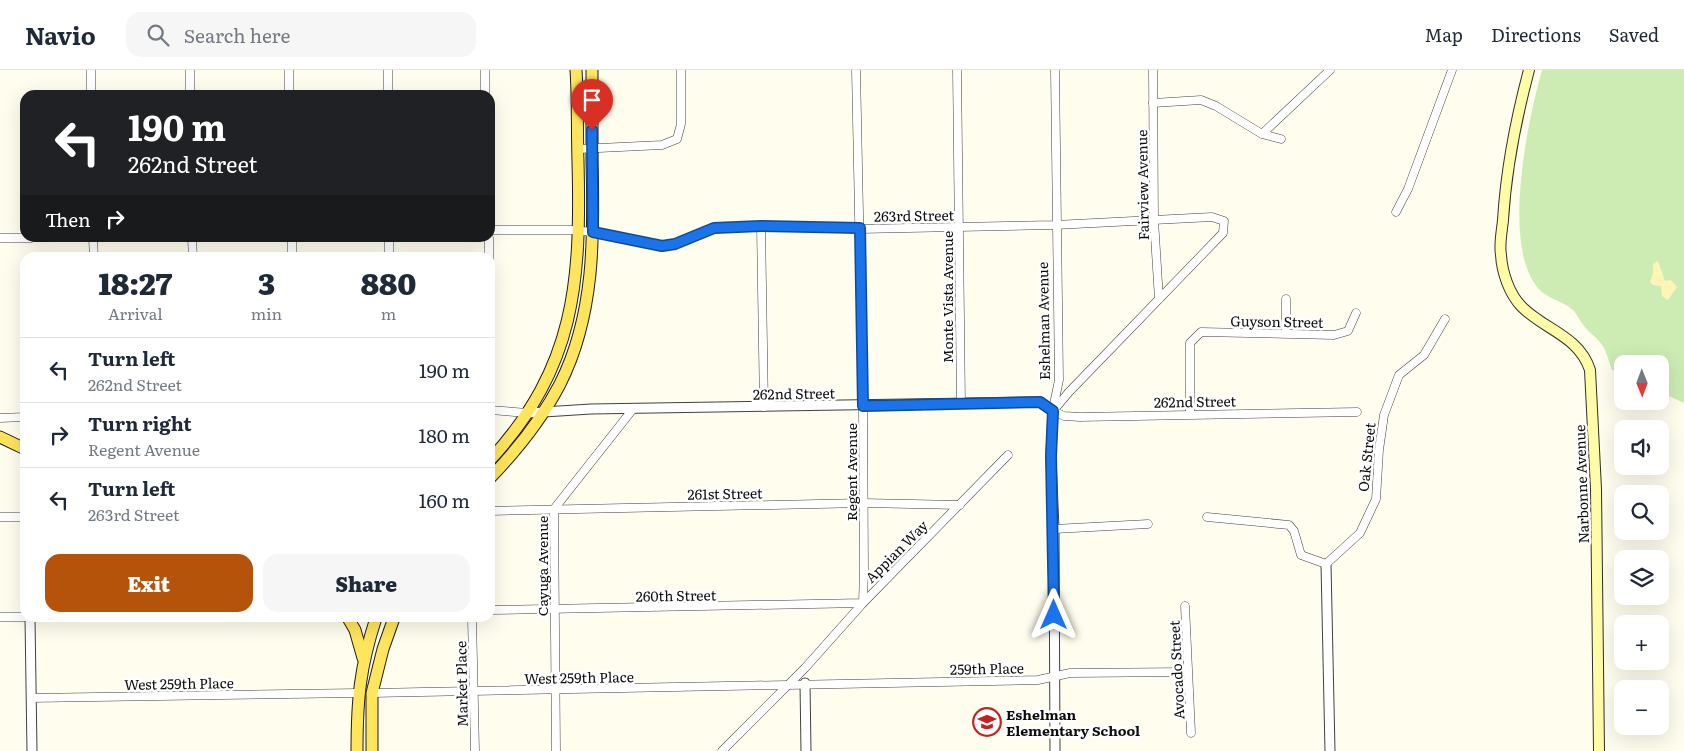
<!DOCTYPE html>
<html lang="en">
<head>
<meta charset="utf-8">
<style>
  body { margin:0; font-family:Literata,serif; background:#f6f6f7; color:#1f2937; height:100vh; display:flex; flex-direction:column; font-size:19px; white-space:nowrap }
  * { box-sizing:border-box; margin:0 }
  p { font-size:16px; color:#747a83 }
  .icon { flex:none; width:28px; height:28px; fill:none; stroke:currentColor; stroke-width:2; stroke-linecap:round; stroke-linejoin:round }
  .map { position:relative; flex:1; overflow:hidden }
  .sheet { position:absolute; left:20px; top:182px; width:475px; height:370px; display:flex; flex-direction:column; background:#fff; border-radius:15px; box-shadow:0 5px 20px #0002 }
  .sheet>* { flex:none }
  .guide { position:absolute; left:20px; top:20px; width:475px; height:152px; border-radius:15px; box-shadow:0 5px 20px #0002; background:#202124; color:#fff; overflow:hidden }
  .needle { width:32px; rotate:179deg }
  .tools { position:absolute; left:1614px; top:285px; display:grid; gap:10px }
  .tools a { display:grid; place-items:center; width:55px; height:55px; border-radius:10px; background:#fff; box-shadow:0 5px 20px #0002; font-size:25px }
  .pin { position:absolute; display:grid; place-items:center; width:42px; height:42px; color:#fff; margin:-51px -21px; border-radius:50% 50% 50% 0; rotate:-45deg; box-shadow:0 0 5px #0007 }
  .pin .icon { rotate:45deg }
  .me { position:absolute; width:55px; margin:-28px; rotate:0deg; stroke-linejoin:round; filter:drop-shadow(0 0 4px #0008) }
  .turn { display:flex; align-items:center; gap:18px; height:105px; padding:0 25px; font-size:22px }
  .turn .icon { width:65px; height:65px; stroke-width:2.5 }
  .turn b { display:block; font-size:35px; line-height:42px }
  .then { display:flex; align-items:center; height:48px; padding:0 25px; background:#0003; gap:10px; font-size:19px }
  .eta { display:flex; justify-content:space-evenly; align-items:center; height:85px; text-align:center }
  .eta b { font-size:30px; font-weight:800; line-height:35px }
  .cta { display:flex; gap:10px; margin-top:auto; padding:10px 25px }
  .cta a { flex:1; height:58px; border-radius:15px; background:#b45309; color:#fff; font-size:20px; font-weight:800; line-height:58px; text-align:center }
  .cta a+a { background:#f6f6f7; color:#1f2937 }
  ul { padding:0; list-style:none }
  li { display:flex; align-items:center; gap:15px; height:65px; padding:0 25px; border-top:1px solid #e0e1e3 }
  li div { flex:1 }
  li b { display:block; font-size:19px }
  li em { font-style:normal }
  header { display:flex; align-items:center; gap:30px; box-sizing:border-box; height:70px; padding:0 25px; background:#fff; border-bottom:1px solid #e0e1e3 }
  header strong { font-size:24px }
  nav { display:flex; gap:28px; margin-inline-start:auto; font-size:18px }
  .search { width:350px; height:45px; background:#f6f6f7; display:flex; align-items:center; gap:12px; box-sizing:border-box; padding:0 18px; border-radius:15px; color:#747a83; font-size:19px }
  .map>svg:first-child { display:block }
  .green { fill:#cdecb4 }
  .sand { fill:#fef4b6 }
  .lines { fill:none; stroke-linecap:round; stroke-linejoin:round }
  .minor-casing { stroke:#404040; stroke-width:9 }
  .tertiary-casing { stroke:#404040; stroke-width:11 }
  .secondary-casing { stroke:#2f2f2f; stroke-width:12 }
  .primary-casing { stroke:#1e1e1e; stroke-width:13 }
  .minor { stroke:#fff; stroke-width:8 }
  .tertiary { stroke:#fff; stroke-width:9 }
  .secondary { stroke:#fffca8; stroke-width:10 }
  .primary { stroke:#ffe45d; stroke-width:11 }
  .route-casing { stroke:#114b97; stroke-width:12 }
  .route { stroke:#1a73e8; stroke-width:9 }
  .labels { text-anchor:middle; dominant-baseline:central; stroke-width:5; stroke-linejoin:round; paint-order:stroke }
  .street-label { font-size:14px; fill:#0d0d0d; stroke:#fff }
  .poi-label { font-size:14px; font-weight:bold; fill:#0d0d0d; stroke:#fff; text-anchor:start }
</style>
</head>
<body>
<header>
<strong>Navio</strong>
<div class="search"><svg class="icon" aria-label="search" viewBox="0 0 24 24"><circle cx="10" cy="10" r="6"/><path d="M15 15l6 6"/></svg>Search here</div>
<nav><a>Map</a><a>Directions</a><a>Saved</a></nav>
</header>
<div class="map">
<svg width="1684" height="681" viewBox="0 0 1684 681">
  <rect width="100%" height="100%" fill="#fffded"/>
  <path class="green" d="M1542,0h142v333l-24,-11v-28h-38v11l-10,-5c-3,-8 -5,-18 -10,-25 -5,-8 -13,-12 -18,-19 -4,-5 -7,-12 -11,-16 -10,-9 -26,-11 -35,-22 -37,-43 -10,-168 4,-218z"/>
  <path class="sand" d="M1658,191l7,20 6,-1 6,7 -9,13 -6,-4 -1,-10 -8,-1 -3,-3 3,-9v-9z"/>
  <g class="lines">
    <defs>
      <g id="minor">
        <path d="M91,0v25"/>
        <path d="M190,0v25"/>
        <path d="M289,0v25"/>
        <path d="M388,0v25"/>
        <path d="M485,0v25"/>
        <path d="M957,0l4,334"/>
        <path d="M1153,0l1,150 5,79"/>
        <path d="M1153,33l48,-3 15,6 46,28 19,5"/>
        <path d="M1262,64l68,-64"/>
        <path d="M578,79l84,-4 15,-6 4,-15v-54"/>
        <path d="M1396,142l12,-23 44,-119"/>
        <path d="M761,156l3,181"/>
        <path d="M490,160h81l32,3 60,13 12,-2 39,-15 47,-3 99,3 195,-4 157,-8 12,4 -1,12 -154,159 -16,19"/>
        <path d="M0,168h31"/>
        <path d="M93,168l1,20"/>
        <path d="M192,168l1,20"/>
        <path d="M489,168v20"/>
        <path d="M292,188v-20"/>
        <path d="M389,188v-20"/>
        <path d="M1286,263v-34"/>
        <path d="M490,323v17"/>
        <path d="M1053,339l6,-29 -4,-310"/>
        <path d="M490,340l38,3"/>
        <path d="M1053,341l11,5 16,1 277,-5"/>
        <path d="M1190,344v-71l11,-11 133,3 14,-4 8,-18"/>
        <path d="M0,348l25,-1"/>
        <path d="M490,441l373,-8 97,2"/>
        <path d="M0,447h25"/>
        <path d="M1207,447l82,8 5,6 7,24 25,9 34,-31 16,-34 3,-49 5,-35 15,-40 25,-20 21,-36"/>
        <path d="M1054,459l94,-5"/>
        <path d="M1185,536l6,127"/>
        <path d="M490,540l373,-7 1,-34 -1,-164 -7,-335"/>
        <path d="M0,547h25"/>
        <path d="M472,548l3,133"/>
        <path d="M372,623l666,-13 32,-7 117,-1"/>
        <path d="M31,628l327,-5"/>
        <path d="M556,681l-2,-242 79,-100"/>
        <path d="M722,681l83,-83 58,-65 145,-148"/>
      </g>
      <g id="tertiary">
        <path d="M528,343l63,-4 449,-7 13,9 -2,45 3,73 1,222"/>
        <path d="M1326,494l4,187"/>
        <path d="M30,548l2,133"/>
        <path d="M805,613l1,68"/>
      </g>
      <path id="secondary" d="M1529,0c-13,49 -23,100 -26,150 -1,11 -4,24 -2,35 1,17 8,39 21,52 23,23 57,29 68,63l6,119 3,262"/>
      <g id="primary">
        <path d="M0,367l25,12"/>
        <path d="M490,390c86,-93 91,-179 88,-299 -1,-30 0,-61 -2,-91"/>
        <path d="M490,408c27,-28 52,-59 70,-94 35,-69 34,-148 32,-223 0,-30 0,-61 0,-91"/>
        <path d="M348,548l7,12 8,28"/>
        <path d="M357,681c0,-52 3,-84 19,-133"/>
        <path d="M372,681v-58l11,-44 11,-31"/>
      </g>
    </defs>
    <use href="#minor" class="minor-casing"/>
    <use href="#tertiary" class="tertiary-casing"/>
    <use href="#secondary" class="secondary-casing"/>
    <use href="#primary" class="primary-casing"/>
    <use href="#minor" class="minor"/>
    <use href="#tertiary" class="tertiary"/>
    <use href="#secondary" class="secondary"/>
    <use href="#primary" class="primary"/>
  </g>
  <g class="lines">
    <defs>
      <path id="route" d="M592,60l1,102 69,14 13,-2 39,-16 47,-2 99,2 3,178 177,-4 13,9 -2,45 3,159"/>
    </defs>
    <use href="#route" class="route-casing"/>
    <use href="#route" class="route"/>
  </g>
  <defs>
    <symbol id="school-ring" viewBox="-11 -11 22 22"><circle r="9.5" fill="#fff" stroke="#c5221d" stroke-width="1.5"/><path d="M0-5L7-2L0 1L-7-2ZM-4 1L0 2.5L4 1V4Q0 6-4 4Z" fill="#c5221d"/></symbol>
  </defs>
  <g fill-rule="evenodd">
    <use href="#school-ring" x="971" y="636" width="32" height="32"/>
  </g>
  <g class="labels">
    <g class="street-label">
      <text transform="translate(1142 115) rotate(-91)">Fairview Avenue</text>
      <text transform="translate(914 145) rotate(-1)">263rd Street</text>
      <text transform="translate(947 227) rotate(-90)">Monte Vista Avenue</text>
      <text transform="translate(1043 251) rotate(-91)">Eshelman Avenue</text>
      <text transform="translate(1277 251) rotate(1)">Guyson Street</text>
      <text transform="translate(794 323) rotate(-1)">262nd Street</text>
      <text transform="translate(1195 331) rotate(-1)">262nd Street</text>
      <text transform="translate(1366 387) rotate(-84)">Oak Street</text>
      <text transform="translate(851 402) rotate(-90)">Regent Avenue</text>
      <text transform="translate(1581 414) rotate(-92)">Narbonne Avenue</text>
      <text transform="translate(725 423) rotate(-1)">261st Street</text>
      <text transform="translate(896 481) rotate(-45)">Appian Way</text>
      <text transform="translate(542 496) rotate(-90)">Cayuga Avenue</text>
      <text transform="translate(676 525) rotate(-1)">260th Street</text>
      <text transform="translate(987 598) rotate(-1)">259th Place</text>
      <text transform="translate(1176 600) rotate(-93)">Avocado Street</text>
      <text transform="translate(579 607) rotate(-1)">West 259th Place</text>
      <text transform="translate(179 613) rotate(-1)">West 259th Place</text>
      <text transform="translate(461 614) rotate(-91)">Market Place</text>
    </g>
    <g class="poi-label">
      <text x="1006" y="644">Eshelman<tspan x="1006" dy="16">Elementary School</tspan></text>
    </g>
  </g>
</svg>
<div class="tools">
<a><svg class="needle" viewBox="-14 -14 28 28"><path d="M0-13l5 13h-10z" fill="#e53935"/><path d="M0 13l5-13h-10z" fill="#747a83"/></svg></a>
<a><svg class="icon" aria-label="sound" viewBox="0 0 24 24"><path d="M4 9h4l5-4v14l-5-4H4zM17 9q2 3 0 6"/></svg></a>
<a><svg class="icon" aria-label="search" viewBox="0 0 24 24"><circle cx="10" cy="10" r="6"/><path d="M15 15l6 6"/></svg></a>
<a><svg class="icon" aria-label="layers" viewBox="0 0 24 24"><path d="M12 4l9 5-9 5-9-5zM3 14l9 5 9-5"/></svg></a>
<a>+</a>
<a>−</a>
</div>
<div class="pin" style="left:592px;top:60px;background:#d93025"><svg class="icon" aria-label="arrive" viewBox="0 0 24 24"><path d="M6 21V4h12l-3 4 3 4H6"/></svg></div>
<svg class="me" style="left:1054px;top:545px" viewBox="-20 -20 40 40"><path d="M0-17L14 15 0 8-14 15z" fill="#1a73e8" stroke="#fff" stroke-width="4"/></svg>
<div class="guide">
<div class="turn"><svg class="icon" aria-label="left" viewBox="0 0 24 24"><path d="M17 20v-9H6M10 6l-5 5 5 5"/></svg><div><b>190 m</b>262nd Street</div></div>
<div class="then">Then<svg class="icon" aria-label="right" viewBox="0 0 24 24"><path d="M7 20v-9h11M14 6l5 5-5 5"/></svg></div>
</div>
<section class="sheet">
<div class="eta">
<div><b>18:27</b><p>Arrival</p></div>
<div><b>3</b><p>min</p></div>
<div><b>880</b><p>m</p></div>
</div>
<ul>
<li><svg class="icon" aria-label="left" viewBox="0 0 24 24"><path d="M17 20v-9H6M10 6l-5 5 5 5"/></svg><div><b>Turn left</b><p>262nd Street</p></div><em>190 m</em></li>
<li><svg class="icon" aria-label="right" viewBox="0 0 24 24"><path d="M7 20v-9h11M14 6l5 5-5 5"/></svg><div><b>Turn right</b><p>Regent Avenue</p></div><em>180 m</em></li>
<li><svg class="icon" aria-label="left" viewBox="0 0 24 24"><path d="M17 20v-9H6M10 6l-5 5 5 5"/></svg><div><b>Turn left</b><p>263rd Street</p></div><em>160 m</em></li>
</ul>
<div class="cta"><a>Exit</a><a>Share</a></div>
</section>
</div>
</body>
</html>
